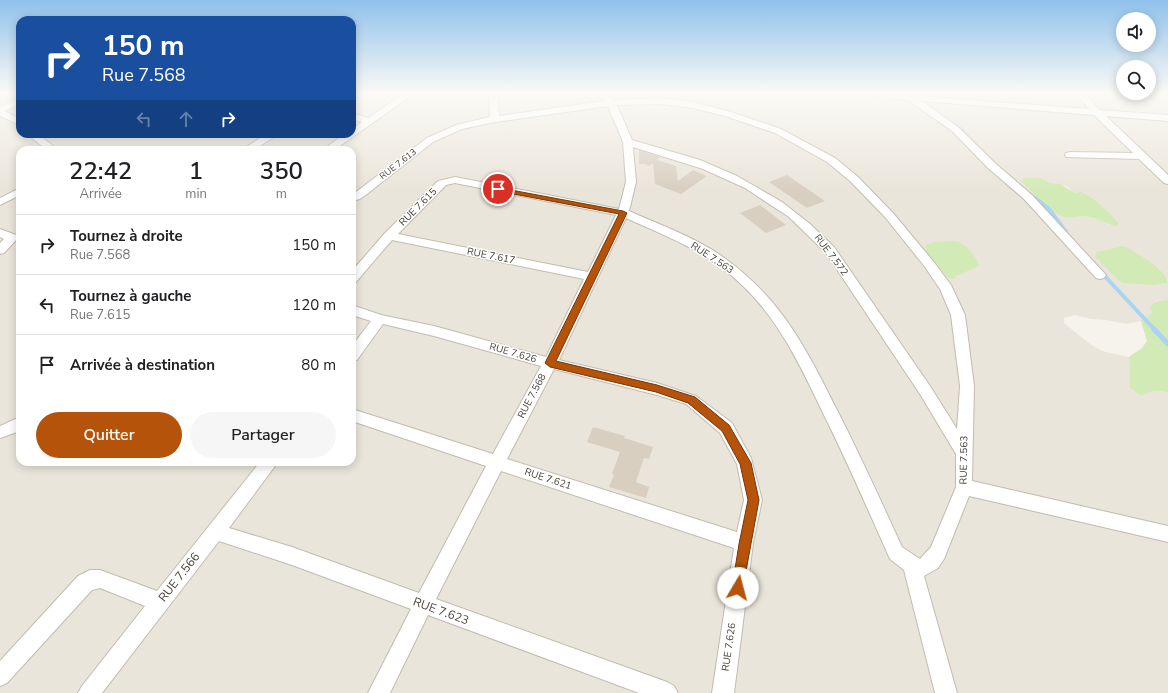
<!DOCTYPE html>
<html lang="fr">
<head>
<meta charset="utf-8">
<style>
  body { margin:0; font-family:"Nunito Sans",sans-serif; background:#f6f6f6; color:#202124; height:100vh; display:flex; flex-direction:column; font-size:15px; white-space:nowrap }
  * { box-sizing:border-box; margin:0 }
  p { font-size:13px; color:#757577 }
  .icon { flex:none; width:22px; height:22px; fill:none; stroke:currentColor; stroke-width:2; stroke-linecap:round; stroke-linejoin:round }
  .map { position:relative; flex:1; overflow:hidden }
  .details { position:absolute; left:16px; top:146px; width:340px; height:320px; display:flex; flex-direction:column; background:#fff; border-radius:12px; box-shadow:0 2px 10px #0003 }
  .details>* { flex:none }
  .hud { position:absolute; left:16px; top:16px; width:340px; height:122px; border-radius:12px; box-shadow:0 2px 10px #0003; background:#1a4fa0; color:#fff; overflow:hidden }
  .tools { position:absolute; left:1116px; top:12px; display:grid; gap:8px }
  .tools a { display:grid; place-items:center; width:40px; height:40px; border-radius:50%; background:#fff; box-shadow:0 2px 10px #0003; font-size:20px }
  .pin { position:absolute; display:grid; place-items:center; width:34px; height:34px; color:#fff; margin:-17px; border:2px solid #fff; border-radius:50%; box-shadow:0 1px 4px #0007 }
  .me { position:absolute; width:44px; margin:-22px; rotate:8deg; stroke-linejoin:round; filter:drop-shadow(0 0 3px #0008) }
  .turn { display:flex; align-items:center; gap:14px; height:84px; padding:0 20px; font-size:18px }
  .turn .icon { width:52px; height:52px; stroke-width:2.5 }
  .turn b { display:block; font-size:28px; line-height:34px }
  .lanes { display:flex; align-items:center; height:38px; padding:0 20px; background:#0003; justify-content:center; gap:20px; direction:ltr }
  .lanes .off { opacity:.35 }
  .eta { display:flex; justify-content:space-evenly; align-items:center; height:68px; text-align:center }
  .eta b { font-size:24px; font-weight:600; line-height:28px }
  .action { display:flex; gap:8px; margin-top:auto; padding:8px 20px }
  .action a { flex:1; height:46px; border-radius:24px; background:#b45309; color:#fff; font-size:16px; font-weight:600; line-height:46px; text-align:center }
  .action a+a { background:#f6f6f6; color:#202124 }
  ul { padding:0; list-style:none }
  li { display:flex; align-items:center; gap:12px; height:60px; padding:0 20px; border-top:1px solid #e0e0e0 }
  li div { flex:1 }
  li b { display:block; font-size:15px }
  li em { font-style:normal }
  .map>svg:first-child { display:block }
  .residential { fill:#eae5da; fill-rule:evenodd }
  .green { fill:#d2eab5 }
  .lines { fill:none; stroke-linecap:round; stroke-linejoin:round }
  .stream-far2 { stroke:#a9d4f2; stroke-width:3 }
  .stream-far1 { stroke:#a9d4f2; stroke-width:4 }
  .stream { stroke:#a9d4f2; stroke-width:5 }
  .building { fill:#d8cfc1 }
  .minor-casing { stroke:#c2bbae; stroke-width:2 }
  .minor { fill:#fff; fill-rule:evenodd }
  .route { fill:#b45309; stroke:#753606 }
  .labels { text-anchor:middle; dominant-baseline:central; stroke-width:3; stroke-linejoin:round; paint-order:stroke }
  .far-street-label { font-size:9px; fill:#4b4439; stroke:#fff }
  .street-label { font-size:10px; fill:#4b4439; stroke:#fff }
  .near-street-label { font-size:12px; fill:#4b4439; stroke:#fff }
</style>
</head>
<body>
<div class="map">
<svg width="1168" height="693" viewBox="0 0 1168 693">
  <rect width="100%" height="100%" fill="#f6f3ec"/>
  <path class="residential" d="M0,93h20v41h332v-41h816v187l-9,-12 -39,-22 -12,4 -11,1v9l9,7 11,12 38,6 13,-2v17l-12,1 -4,12 -11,8 -15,3 -20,-4 -15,-1 -16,-4 -11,3v5l26,21 12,7 27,6 1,31 11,8 9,-5h12l6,2v300h-1168zM20,150h332v312h-332zM1023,178h18l10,5 15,3 7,6 6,1v-2l32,35 -10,-6 -12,-3 -27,-1z"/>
  <g class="green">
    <path d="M1023,178h18l10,5 9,1 13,8 6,1v-2c14,6 30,20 39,32l-1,3c-10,-1 -17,-7 -27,-9 -9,-2 -20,2 -28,-1 -12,-4 -29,-24 -39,-33z"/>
    <path d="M956,241c11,3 19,14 23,25l-23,10 -2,3 -7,-2 -21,-26v-6l9,-3z"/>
    <path d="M1120,246l6,1c11,7 41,22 42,36l-13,2 -32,-2 -6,-4 -22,-22 2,-6 11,-1z"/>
    <path d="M1168,300v93c-10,-4 -18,-2 -27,3l-11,-8 -1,-31 13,-9 5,-7 -6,-20 11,-8 -2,-6c4,-7 11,-6 18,-7z"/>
  </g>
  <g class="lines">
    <g class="stream-far2">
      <path d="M913,93l5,7"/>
      <path d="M952,123l9,6 16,17"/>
      <path d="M1030,194l6,5"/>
    </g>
    <g class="stream-far1">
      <path d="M1035,198l14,11 17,23"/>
      <path d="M1101,272l53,57"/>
    </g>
    <path class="stream" d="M1153,328l15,16"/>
  </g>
  <g class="building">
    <path d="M639,150l21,7 -3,3 19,6 2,15 15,-11 14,6 -26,18 -26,-10 -2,-21 -4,3 -4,-2h-6z"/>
    <path d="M787,175l38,26 -18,7 -38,-26z"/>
    <path d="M760,205l26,20 -20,8 -26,-20z"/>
    <path d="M593,427l32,9 -1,2 29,9 -4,12 -5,-1 -8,24 13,5 -3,11 -37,-11 5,-12 -2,-1 8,-22 -33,-10z"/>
  </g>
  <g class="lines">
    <defs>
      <g id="minor">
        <path d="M405,93h10l-81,57h-11l21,-16h8v-5l10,-7 -10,-3v-6l16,5z"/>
        <path d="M489,93h8l2,23 105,-15 -9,-8h9l9,7 49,-2 31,4 38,10 50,17 54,29 23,19 35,36 40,48 18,24 14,30 9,71 -2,95 196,45v16l-199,-46 -25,63 -6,9 -14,8 33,117h-22l-31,-123 -14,-11c-22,-49 -43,-98 -67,-146 -27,-57 -52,-110 -105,-148 -28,-20 -61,-33 -92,-47l-67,142 98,23 39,13 36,27 19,35 11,42 -9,43 -19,150h-22l22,-145 -233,-77 -65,128 231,83 7,4 4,7h-39l-211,-78 -38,78h-22l43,-84 -119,-44 -73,-24 -117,152h-24l4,-7 63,-80 -45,-18 -8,2 -85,93 -7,3v-25l78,-85 12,-6h10l57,21 103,-129h18l-49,66 63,19 127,46 67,-127 -134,-45v-12l141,45 48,-88 -107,-30 -51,-12 -26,36 -5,1v-15l19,-25 -19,-6v-10l29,10 53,11 112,31 38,-78 -192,-39 -36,42 -4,1v-12l33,-38 53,-52 17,-4 164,32 7,-27 -3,-40 -15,-36 -113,16 -33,7 -29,13 -66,52 -7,5 -8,2v-6l75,-57 29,-13 34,-8zM662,104l31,4 32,8 50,17 52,29 23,19 35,36 40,50 15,22 11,26 9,71 -3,43 -27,-43 -96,-139 -24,-23 -28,-22 -45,-26 -37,-16 -68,-20 -15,-35zM633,147l70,22 42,19 44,29 37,36 94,141 36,60v33l-25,60 -11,12 -18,-12c-21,-46 -42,-92 -65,-137 -30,-60 -55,-110 -110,-150 -29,-22 -65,-34 -98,-49l7,-29zM455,183l161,32 -28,57 -190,-38 48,-49zM554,369l103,26 29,9 34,29 17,31 7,36 -7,32 -230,-73z"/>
        <path d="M865,93h28l61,6 135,10 -13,-16h9l14,17 69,5v6l-62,-5 62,59v9l-4,-1 -25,-24 -73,-2 -1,-2 1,-2 4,-1 63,1 -39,-38 -172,-14 36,26 38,37 36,31 74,80 -2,3 -4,1 -4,-1 -72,-79 -36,-31 -36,-37 -44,-31 -39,-4z"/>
        <path d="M1163,93h5v4l-3,-1z"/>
        <path d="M20,98v6l-16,7 16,8v6l-20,-9v-9z"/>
        <path d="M27,134h11l20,16h-11z"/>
        <path d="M266,134h12l-24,16h-12z"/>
        <path d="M20,188v7l-20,10v-7z"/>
        <path d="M0,229l16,6 2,3 -14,15 -4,1v-11l4,-4 -4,-2z"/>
        <path d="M20,417v14l-20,7v-12z"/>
      </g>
    </defs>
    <use href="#minor" class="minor-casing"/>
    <use href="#minor" class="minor"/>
  </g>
  <linearGradient id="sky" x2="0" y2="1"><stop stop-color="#8fc1ec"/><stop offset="0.49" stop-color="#fbfaf6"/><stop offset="1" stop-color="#fbfaf6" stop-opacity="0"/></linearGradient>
  <rect width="1168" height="190" fill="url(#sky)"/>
  <path class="route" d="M495,187l128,24 4,2 -71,148 101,24 38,12 34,28 22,38 8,37 -17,93 -4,1 -5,-1 -1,-5 7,-44 9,-44 -8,-36 -18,-33 -34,-28 -32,-11 -106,-25 -5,-4 74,-149 -121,-23 -4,-2z"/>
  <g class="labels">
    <g class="far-street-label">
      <text transform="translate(398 164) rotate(-38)">RUE 7.613</text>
    </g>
    <g class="street-label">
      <text transform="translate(418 207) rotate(-45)">RUE 7.615</text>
      <text transform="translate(831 255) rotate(53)">RUE 7.572</text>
      <text transform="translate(491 256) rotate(11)">RUE 7.617</text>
      <text transform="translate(712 258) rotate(33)">RUE 7.563</text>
      <text transform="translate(513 353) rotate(16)">RUE 7.626</text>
      <text transform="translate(532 396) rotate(-62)">RUE 7.568</text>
      <text transform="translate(964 460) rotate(-89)">RUE 7.563</text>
      <text transform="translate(548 479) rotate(18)">RUE 7.621</text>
      <text transform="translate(729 647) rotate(-82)">RUE 7.626</text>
    </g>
    <g class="near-street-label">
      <text transform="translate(179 577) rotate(-52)">RUE 7.566</text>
      <text transform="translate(441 611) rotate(20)">RUE 7.623</text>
    </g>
  </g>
</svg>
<div class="tools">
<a><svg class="icon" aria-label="sound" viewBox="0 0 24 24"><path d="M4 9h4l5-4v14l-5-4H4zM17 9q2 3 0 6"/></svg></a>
<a><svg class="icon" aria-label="search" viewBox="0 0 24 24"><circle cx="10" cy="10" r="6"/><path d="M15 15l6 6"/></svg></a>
</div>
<div class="pin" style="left:498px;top:189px;background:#d93025"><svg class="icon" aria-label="arrive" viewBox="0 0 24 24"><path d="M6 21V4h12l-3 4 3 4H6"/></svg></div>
<svg class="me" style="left:738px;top:588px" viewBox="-20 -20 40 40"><circle r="19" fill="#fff"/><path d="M0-13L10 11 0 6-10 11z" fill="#b45309"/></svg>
<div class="hud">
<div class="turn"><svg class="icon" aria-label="right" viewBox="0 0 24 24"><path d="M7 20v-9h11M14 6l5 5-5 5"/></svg><div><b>150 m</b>Rue 7.568</div></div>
<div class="lanes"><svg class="icon off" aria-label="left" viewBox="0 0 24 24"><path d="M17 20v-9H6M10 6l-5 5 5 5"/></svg><svg class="icon off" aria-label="ahead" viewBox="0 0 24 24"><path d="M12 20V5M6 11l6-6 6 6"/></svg><svg class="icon" aria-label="right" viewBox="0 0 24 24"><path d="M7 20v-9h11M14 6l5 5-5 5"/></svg></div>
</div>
<section class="details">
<div class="eta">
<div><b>22:42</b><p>Arrivée</p></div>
<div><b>1</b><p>min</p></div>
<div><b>350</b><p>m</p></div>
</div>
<ul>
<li><svg class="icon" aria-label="right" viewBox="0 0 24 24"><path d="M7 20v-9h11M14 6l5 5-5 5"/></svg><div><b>Tournez à droite</b><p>Rue 7.568</p></div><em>150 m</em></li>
<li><svg class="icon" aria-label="left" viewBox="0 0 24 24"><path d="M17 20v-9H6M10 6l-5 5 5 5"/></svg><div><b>Tournez à gauche</b><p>Rue 7.615</p></div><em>120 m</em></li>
<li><svg class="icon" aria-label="arrive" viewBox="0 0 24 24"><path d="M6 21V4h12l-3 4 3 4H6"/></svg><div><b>Arrivée à destination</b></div><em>80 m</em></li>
</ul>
<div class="action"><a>Quitter</a><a>Partager</a></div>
</section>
</div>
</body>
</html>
